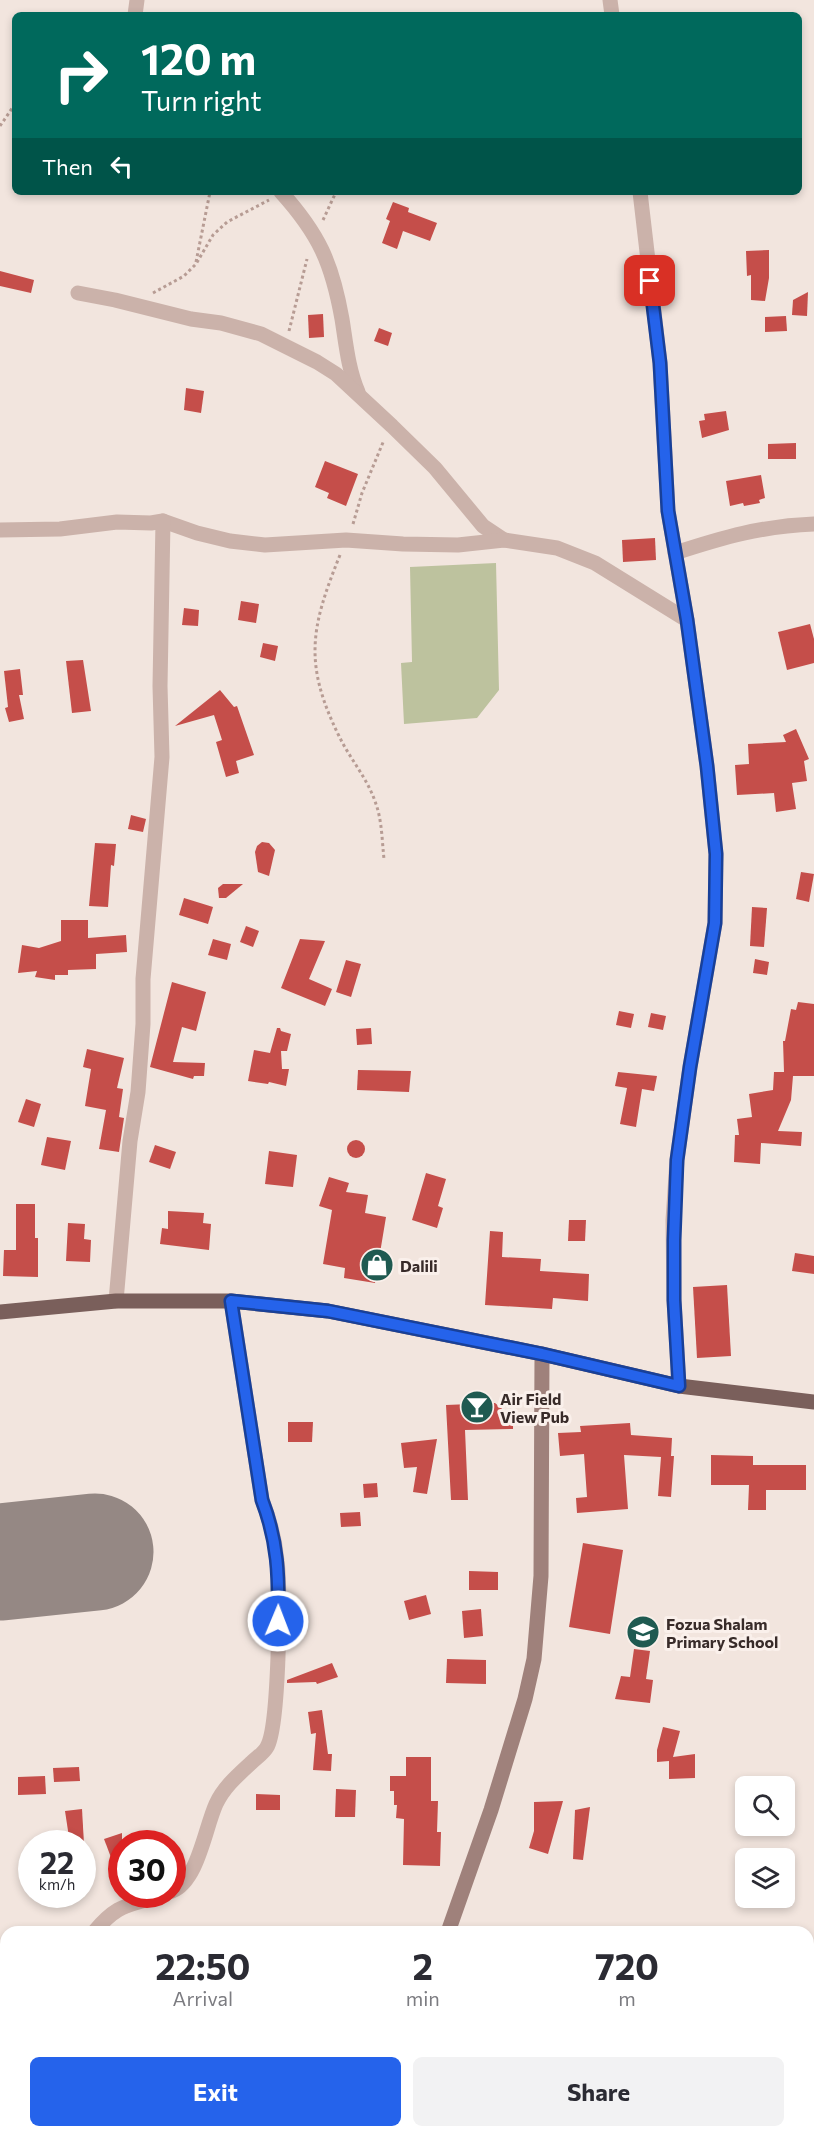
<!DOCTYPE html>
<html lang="en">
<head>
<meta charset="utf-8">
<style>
  body { margin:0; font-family:Commissioner,sans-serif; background:#f2f2f3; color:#2b2b33; height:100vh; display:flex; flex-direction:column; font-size:22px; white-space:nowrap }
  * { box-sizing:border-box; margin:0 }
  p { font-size:20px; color:#7c7c81 }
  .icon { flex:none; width:33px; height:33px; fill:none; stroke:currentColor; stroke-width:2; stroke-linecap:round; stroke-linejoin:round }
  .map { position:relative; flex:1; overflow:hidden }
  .details { position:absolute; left:0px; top:1926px; width:814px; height:212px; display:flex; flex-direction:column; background:#fff; border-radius:18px 18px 0 0; box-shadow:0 3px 9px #0003 }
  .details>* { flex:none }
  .top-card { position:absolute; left:12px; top:12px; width:790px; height:183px; border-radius:9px; box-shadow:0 3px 9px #0003; background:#00695c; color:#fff; overflow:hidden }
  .tools { position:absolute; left:735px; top:1776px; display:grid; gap:12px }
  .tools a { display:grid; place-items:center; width:60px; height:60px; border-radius:9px; background:#fff; box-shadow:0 3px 9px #0003; font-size:30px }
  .speed { position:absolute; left:18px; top:1830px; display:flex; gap:12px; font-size:30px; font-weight:700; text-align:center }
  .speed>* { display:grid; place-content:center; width:78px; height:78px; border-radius:50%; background:#fff; box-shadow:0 3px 9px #0003; line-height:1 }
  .speed small { font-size:15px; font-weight:400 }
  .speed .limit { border:9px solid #d22; background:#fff; color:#111 }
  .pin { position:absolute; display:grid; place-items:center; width:51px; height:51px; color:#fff; margin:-26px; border-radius:12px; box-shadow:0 3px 9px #0006 }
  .me { position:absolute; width:66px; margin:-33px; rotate:1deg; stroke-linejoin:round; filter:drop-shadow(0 0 4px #0008) }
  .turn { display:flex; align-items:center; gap:21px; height:126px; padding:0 30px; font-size:27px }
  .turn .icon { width:78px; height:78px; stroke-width:2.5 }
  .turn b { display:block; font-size:42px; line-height:51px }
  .then { display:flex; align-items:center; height:57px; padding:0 30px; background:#0003; gap:12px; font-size:22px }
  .eta { display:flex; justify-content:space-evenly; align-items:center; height:102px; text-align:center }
  .eta b { font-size:36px; font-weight:700; line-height:42px }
  .action { display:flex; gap:12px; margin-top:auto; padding:12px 30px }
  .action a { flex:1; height:69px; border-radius:9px; background:#2563eb; color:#fff; font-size:24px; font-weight:700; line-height:69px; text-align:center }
  .action a+a { background:#f2f2f3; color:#2b2b33 }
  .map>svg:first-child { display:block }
  .green { fill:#bdc29e }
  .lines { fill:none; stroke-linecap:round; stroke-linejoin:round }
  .runway { stroke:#958884; stroke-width:117 }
  .building { fill:#c54e4a }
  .path { stroke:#b79c94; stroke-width:3; stroke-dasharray:3 3; stroke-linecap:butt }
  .street { stroke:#cbb2aa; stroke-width:15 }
  .secondary { stroke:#9f817b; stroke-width:15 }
  .primary { stroke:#7a5f5b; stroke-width:15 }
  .route-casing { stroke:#184099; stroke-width:15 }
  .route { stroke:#2563eb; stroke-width:10 }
  .labels { text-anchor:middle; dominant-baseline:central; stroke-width:6; stroke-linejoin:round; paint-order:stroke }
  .poi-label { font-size:16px; font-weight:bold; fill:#382b29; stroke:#faf0eb; text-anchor:start }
</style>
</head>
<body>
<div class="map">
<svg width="814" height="2137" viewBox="0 0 814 2137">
  <rect width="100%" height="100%" fill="#f2e5de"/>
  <path class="green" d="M496,563l3,127 -22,28 -73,6 -3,-61 11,-1 -2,-95z"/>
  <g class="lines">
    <path class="runway" d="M0,1562l95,-10"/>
  </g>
  <g class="building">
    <path d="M393,202l16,6 -1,4 29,11 -7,18 -27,-10 -6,18 -15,-6 8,-22 -4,-2z"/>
    <path d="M769,250v28l-4,23 -14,-1v-25l-4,1 -1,-25z"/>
    <path d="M0,271l34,9 -3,13 -31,-7z"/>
    <path d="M808,292l-1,24 -15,-1 1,-15z"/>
    <path d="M323,314l1,23 -15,1 -1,-23z"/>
    <path d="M786,316l1,15 -22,1v-15z"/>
    <path d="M379,328l13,5 -4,13 -14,-5z"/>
    <path d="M186,388l18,3 -3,22 -17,-3z"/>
    <path d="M726,411l3,19 -27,8 -3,-17 6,-1 -1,-6z"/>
    <path d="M796,443v16h-28v-15z"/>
    <path d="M325,461l33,13 -12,32 -19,-8 2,-5 -14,-6z"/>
    <path d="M761,475l4,23 -6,2 1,3 -16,3 -1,-3 -13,3 -4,-25z"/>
    <path d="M655,538l1,22 -33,2 -1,-22z"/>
    <path d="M241,601l18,3 -3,19 -18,-3z"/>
    <path d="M184,608l15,2 -1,16 -16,-1z"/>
    <path d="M810,624l4,15v24l-27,7 -9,-38z"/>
    <path d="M263,643l15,3 -3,15 -15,-4z"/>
    <path d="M83,660l8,51 -19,2 -6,-52z"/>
    <path d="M20,669l3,26h-4l5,24 -15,3 -4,-14 3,-1 -4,-36z"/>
    <path d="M220,690l14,17 3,-1 17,49 -18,6 3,12 -13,4 -10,-35 6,-2 -8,-25 -39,11z"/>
    <path d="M796,729l13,30 -5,2 3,20 -15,2 4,26 -20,3 -2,-19 -37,2 -2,-30 14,-1 -1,-20 38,-2 -3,-7z"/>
    <path d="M131,815l15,4 -3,13 -15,-3z"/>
    <path d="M262,842l7,1 6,7 -6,26 -11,-4 -3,-20 2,-6z"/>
    <path d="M95,843l21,1 -2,22 -3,-1 -3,42 -19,-1z"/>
    <path d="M801,872l13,2 -5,28 -13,-3z"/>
    <path d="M223,884h20l-17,14h-7l-1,-10z"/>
    <path d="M184,898l29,9 -5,17 -29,-9z"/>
    <path d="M752,907l15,1 -3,39 -14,-1z"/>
    <path d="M61,920h27v18l38,-3 1,17 -31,2v15l-28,1v5h-13v5l-20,-3 2,-6 -19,2 4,-28 17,3 22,-7z"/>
    <path d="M246,926l13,5 -6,16 -13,-5z"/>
    <path d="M213,939l18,5 -4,16 -19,-5z"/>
    <path d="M300,939l25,2 -16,38 23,10 -7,17 -44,-18z"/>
    <path d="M755,959l14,3 -2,13 -14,-2z"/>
    <path d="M346,960l15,4 -10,33 -15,-5z"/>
    <path d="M172,982l34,10 -10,39 -14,-4 -9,35 32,1 -1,13h-10l-1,3 -43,-12z"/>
    <path d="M798,1002l16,2v72h-21l-2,24 -13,31 24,1 -1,14 -40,-3 -1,21 -26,-2 1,-27h4l-2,-16 15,-2 -3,-23 24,-4 1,-18h10l-1,-31h2l6,-32 5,1z"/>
    <path d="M619,1011l15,3 -3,14 -15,-3z"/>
    <path d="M651,1013l15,3 -3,14 -15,-3z"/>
    <path d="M277,1028h3l1,3 10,3 -4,17h-6l1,18h7l-3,17 -17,-4 -1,2 -20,-3 6,-31 16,3z"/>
    <path d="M371,1028l1,16 -15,1 -1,-16z"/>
    <path d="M87,1049l37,9 -7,30 6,1 -4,28 5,1 -5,34 -20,-3 7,-39 -21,-4 6,-37 -8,-2z"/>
    <path d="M358,1070l53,1 -2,21 -52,-2z"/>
    <path d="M618,1072l39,4 -3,15 -12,-2 -6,38 -16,-3 7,-36 -12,-2z"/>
    <path d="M26,1099l15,5 -7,23 -16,-5z"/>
    <path d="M47,1137l24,4 -6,29 -24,-5z"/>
    <circle cx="356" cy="1149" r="9"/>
    <path d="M155,1145l21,7 -6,17 -21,-7z"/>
    <path d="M269,1151l28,4 -4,32 -28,-3z"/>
    <path d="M426,1173l20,6 -8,27 5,2 -6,20 -25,-8z"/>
    <path d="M329,1177l20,6 -3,9 22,3 -3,18 21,4 -11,66 -31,-5 1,-10 -22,-4 9,-54 -13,-4z"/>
    <path d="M16,1204h19v34h3v39l-35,-1 1,-26h12z"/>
    <path d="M168,1211l36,2 -1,10 8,1 -2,26 -49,-6 2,-16 6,1z"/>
    <path d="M569,1220h17l-1,21h-17z"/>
    <path d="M68,1223l17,1 -1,15 7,1 -1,22 -24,-1z"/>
    <path d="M490,1231l13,1 -1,25 39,2 -1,12 49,3 -1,27 -35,-3 -1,11 -67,-4z"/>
    <path d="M795,1253l19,3v18l-22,-3z"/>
    <path d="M727,1285l4,71 -34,2 -4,-71z"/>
    <path d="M495,1403l18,15v11l-48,1 3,70h-17l-5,-95z"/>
    <path d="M288,1422h25l-1,20h-24z"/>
    <path d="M630,1423l1,12 41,3 -1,18h3l-3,41 -13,-1 3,-39 -37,-2 4,54 -51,4 -1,-15 11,-1 -3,-43 -24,2 -2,-23 23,-1 -1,-6z"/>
    <path d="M437,1439l-10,55 -14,-2 4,-25 -13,1 -3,-25z"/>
    <path d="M711,1455l42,1v9h53v25h-40v20h-18l1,-25h-38z"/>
    <path d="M377,1483l1,14 -14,1 -1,-14z"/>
    <path d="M360,1512l1,14 -20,1 -1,-14z"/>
    <path d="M583,1543l40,7 -13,84 -41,-7z"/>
    <path d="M469,1571l29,1v18h-29z"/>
    <path d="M426,1595l5,19 -22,6 -5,-19z"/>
    <path d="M481,1609l2,27 -19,2 -2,-27z"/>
    <path d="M634,1649l16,2 -4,28 7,1 -3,23 -35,-4 6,-23 9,1z"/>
    <path d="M447,1659l39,1v24l-40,-1z"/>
    <path d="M332,1663l6,14 -21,7 -1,-2 -29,1v-3z"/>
    <path d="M322,1710l6,44h4l-1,17 -18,-1 3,-37 -5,1 -3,-22z"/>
    <path d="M663,1727l17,4 -7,26 22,-3v24l-26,1v-18l-12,1v-12z"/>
    <path d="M406,1757h25v44h7l-1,31h4l-1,34 -37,-1 1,-46 -8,-1 1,-13h-3v-14h-4v-15h16z"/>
    <path d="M79,1767l1,14 -26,1 -1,-14z"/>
    <path d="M45,1776l1,18 -28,1v-18z"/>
    <path d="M336,1789l20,1 -1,27h-20z"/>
    <path d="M256,1794l24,1v15h-24z"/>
    <path d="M563,1801l-15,53 -19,-6 5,-17v-29z"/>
    <path d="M590,1807l-7,53 -10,-1 2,-49z"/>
    <path d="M82,1809l2,35h-14l-5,-33z"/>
    <path d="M122,1833v47l-2,1 -16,-42z"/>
  </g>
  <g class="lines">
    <g class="path">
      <path d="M151,14l13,1"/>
      <path d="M0,126l15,-22"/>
      <path d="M323,220l13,-28"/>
      <path d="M196,262l14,-70"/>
      <path d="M153,293l31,-17 12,-12 17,-29 14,-13 42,-22"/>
      <path d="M289,331l18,-72"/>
      <path d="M353,524l9,-31 22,-53"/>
      <path d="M340,555c-29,72 -37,108 -1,181 11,23 29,43 37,68 6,17 6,37 8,55"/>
      <path d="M0,1947l6,2"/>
      <path d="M808,2018l6,-2"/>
    </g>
    <g class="street">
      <path d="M610,0l2,15"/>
      <path d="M135,15l2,-15"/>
      <path d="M281,192c38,42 51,71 61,127 4,25 6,49 16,73"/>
      <path d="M640,192l20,171 8,148 19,109 20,146 9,88 -1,69 -25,144 -13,93 -4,60 1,80 5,86"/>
      <path d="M78,293l37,7 76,19 30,4 40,11 56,28 19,12 56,52 43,42 48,58 21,14"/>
      <path d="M163,521l34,12 33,8 35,4 81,-5 57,4 55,1 46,-5 53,8 38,15 92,57"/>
      <path d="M0,530l60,-1 57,-7 34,1 12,-2 -3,165 2,71 -19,222v45l-5,68 -8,49 -14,160"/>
      <path d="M675,553c49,-16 87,-27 139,-29"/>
      <path d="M172,1891c26,-10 33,-63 44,-87 8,-17 21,-28 35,-41 5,-5 13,-10 16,-16 12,-20 14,-158 10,-186 -2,-22 -7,-41 -15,-61l-31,-199"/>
      <path d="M94,1932c26,-31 35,-25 70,-38"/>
      <path d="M57,2137l1,-5"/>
    </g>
    <g class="secondary">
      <path d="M448,1932l43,-122 34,-111 9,-40 7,-83 1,-222"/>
      <path d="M366,2137l3,-5"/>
    </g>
    <path class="primary" d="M0,1312l116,-11h115l97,10 214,43 137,32 135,16"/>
  </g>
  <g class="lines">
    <defs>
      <path id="route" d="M278,1621c1,-45 0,-79 -16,-121l-31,-199 97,10 214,43 137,32 -5,-86v-60l3,-80 13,-93 25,-144 1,-69 -9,-88 -20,-146 -19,-109 -8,-148 -10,-82"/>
    </defs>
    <use href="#route" class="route-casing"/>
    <use href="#route" class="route"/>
  </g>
  <defs>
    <symbol id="shop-disc" viewBox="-11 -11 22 22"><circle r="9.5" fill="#1f5a51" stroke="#faf0eb"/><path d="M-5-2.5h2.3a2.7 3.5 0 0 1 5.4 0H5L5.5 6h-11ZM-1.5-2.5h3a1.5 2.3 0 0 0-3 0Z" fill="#fff"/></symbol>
    <symbol id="bar-disc" viewBox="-11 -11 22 22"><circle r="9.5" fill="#1f5a51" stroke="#faf0eb"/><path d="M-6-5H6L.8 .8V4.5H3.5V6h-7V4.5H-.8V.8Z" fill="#fff"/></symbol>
    <symbol id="school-disc" viewBox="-11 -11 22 22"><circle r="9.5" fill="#1f5a51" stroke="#faf0eb"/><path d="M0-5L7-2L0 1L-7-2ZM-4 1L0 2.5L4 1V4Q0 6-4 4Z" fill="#fff"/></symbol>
  </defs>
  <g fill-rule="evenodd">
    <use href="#shop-disc" x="358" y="1246" width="38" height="38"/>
    <use href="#bar-disc" x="458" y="1388" width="38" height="38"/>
    <use href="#school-disc" x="624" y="1613" width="38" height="38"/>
  </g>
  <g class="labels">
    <g class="poi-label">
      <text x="400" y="1265">Dalili</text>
      <text x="500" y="1398">Air Field<tspan x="500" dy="18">View Pub</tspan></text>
      <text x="666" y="1623">Fozua Shalam<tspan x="666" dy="18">Primary School</tspan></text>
    </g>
  </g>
</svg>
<div class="tools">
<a><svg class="icon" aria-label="search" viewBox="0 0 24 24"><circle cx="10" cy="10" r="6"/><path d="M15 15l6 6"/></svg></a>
<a><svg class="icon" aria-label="layers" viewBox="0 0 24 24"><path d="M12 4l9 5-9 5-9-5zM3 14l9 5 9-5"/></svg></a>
</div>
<div class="speed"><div>22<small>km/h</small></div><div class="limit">30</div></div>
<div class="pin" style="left:650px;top:281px;background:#d93025"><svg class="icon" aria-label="arrive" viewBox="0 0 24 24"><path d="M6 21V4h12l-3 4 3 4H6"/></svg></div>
<svg class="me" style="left:278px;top:1621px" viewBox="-20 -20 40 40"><circle r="17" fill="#2563eb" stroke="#fff" stroke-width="3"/><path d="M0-11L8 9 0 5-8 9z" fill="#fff"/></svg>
<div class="top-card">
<div class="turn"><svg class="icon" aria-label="right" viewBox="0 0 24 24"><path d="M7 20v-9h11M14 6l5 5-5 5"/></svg><div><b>120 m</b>Turn right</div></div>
<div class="then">Then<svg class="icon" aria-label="left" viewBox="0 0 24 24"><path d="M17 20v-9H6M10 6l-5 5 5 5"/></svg></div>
</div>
<section class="details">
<div class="eta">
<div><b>22:50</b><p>Arrival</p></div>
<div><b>2</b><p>min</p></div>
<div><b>720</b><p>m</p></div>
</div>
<div class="action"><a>Exit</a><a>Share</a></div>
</section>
</div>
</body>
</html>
